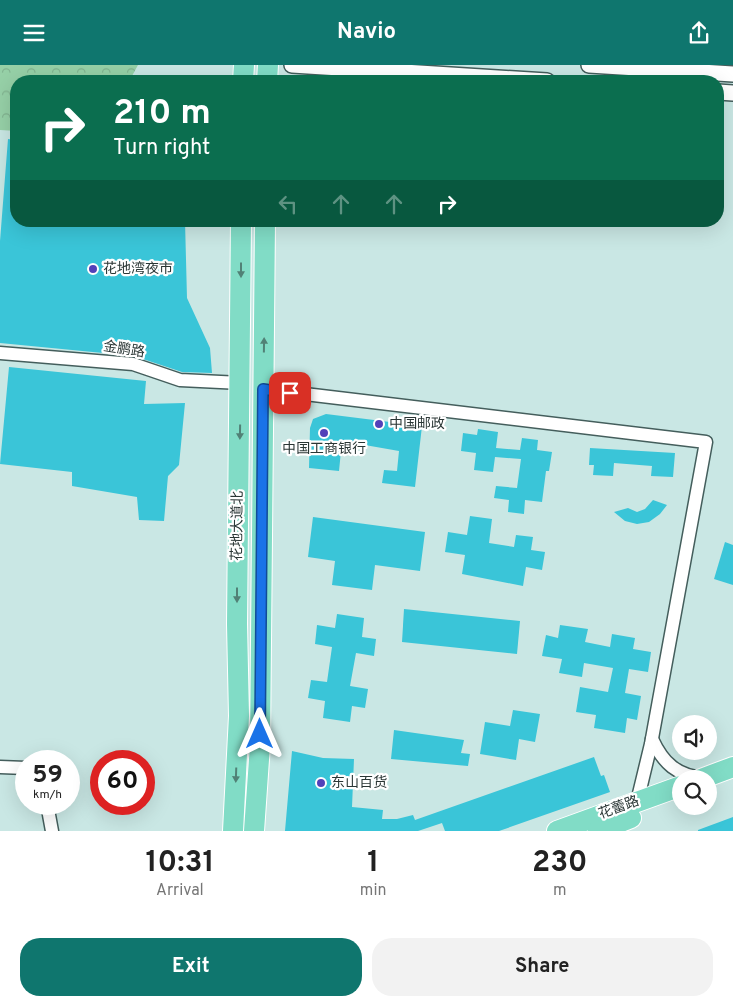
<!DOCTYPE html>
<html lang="en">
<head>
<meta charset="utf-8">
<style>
  body { margin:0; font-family:Overpass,"Noto Sans SC",sans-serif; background:#f2f2f2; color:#222; height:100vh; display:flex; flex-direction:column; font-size:19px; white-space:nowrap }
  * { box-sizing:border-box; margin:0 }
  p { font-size:16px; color:#767676 }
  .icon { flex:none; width:28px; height:28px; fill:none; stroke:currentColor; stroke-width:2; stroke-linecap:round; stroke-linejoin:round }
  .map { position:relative; height:766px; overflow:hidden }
  .drawer { display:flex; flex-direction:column; background:#fff; flex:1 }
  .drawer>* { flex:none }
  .banner { position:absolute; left:10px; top:10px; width:714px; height:152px; border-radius:20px; box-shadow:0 5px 20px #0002; background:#0b6e4f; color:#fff; overflow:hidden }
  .buttons { position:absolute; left:672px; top:650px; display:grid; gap:10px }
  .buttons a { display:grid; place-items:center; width:45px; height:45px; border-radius:50%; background:#fff; box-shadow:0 5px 20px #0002; font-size:25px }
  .speed { position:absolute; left:15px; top:685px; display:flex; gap:10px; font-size:25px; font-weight:700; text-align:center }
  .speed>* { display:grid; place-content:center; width:65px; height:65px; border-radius:50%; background:#fff; box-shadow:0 5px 20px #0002; line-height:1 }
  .speed small { font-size:12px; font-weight:400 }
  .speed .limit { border:8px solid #d22; background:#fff; color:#111 }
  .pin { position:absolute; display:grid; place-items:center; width:42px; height:42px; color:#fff; margin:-21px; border-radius:10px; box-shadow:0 2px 8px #0006 }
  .me { position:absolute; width:55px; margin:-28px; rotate:0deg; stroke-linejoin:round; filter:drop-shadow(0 0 4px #0008) }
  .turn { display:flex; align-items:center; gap:18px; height:105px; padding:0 20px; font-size:22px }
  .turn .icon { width:65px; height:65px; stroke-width:2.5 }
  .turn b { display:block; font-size:35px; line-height:42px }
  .lanes { display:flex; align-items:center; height:48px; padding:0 20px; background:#0003; justify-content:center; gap:25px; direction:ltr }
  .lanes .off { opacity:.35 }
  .eta { display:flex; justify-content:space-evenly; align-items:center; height:85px; text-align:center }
  .eta b { font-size:30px; font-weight:700; line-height:35px }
  .primary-button { display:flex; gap:10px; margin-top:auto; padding:10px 20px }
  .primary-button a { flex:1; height:58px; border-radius:20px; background:#0f766e; color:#fff; font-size:20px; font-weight:700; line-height:58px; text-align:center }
  .primary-button a+a { background:#f2f2f2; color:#222 }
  header { display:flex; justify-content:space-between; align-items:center; height:65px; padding:0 20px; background:#0f766e; color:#fff; font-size:22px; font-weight:700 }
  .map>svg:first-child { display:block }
  .park { fill:url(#park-crowns) }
  .building { fill:#3ac5d8 }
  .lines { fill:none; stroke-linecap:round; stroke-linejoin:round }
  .minor-casing { stroke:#445e5c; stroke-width:15 }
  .tertiary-casing { stroke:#445e5c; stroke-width:18 }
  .primary-casing { stroke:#fff; stroke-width:22 }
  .minor { stroke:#fff; stroke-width:12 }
  .tertiary { stroke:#fff; stroke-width:15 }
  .primary { stroke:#81dcc6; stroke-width:20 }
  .oneway { fill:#518176 }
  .route-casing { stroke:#114b97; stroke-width:12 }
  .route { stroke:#1a73e8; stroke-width:9 }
  .poi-dot { fill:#5241b9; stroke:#fff; stroke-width:2 }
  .labels { text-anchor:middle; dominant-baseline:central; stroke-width:4.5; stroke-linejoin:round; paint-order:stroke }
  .poi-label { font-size:14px; fill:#2a3635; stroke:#fff; text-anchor:start }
  .street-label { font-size:14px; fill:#2a3635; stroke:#fff }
</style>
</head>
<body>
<header><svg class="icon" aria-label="menu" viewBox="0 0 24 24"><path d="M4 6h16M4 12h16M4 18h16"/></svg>Navio<svg class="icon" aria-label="share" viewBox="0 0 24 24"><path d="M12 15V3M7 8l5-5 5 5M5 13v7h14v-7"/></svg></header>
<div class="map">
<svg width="733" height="766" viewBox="0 0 733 766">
  <defs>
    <pattern id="park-crowns" width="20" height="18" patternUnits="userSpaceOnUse" patternTransform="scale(1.25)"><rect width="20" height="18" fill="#96d0a7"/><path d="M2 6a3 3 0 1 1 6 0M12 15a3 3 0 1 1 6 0" fill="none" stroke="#81b390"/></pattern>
  </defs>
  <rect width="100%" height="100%" fill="#c9e7e4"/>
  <path class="park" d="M0,0h138l-6,11 1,5h-117v50l-16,-1z"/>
  <g class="building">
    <path d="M8,74l8,1v81h169l2,77 23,50 2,25 -30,-1 -48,-16 -134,-13v-102z"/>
    <path d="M9,302l137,14 -2,23 41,-1 -6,62 -11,11 -4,45 -25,-1 -2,-23 -65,-11v-14l-72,-8z"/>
    <path d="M326,349l96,12 -7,61 -33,-4 2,-13 13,1 2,-20 -57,-10 -3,30 -30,-3 1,-40 3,-9z"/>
    <path d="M478,364l20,3 -2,16 24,2 2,-12 16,2 -1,10 15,2 -3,19h-3l-4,31 -17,-2 -1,14 -16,-2 1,-12 -15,-2 2,-12 21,2 4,-29 -26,-2 -2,15 -19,-2 2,-17 -15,-2 2,-18 14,2z"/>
    <path d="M590,383l85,5 -2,24 -22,-1 1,-10 -38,-3 -1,13 -20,-1 1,-10h-5z"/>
    <path d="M653,435l14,5 -7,9 -11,8 -12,2 -12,-3 -11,-9 14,-4 9,4 8,-3z"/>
    <path d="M470,451l22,3 -3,24 25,4 2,-12 17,2 -2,13 14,2 -3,18 -16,-3 -3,19 -61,-12 3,-19 -20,-3 3,-20 19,3z"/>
    <path d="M313,452l112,15 -5,39 -45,-6 -3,25 -40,-5 3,-24 -27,-4z"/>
    <path d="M725,477l8,3v40l-19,-6z"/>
    <path d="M404,544l116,12 -3,33 -115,-12z"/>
    <path d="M337,549l27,4 -2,19 14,2 -2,17 -18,-3 -6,33 18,3 -3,19 -13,-2 -2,16 -27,-4 2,-17 -17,-3 3,-18 16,2 5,-35 -17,-3 2,-19 18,3z"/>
    <path d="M560,560l28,4 -3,13 25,5 2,-13 23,4 -2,11 18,3 -3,20 -19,-3 -4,24 16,3 -4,24 -10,-2 -2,15 -31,-5 2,-13 -20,-3 4,-25 28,5 5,-24 -29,-5 -2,14 -23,-4 3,-14 -20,-3 4,-21 12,3z"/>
    <path d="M513,645l27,4 -5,28 -16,-3 -3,21 -36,-6 5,-32 25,4z"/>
    <path d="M394,665l70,10 -3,13 9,1 -2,12 -77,-7z"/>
    <path d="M292,686l31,7 31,1 -2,48 31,3 -1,9h15l16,-4 2,5 179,-63 7,19 3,-1 6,17 -111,39h-54l-3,-8 -24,8h-133z"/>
    <path d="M733,752v14h-35v-1z"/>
  </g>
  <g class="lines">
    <defs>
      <g id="minor">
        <path d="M0,288l133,11 47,16 61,3"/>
        <path d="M263,324l443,53 -55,302 -14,58"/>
        <path d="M652,674c11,24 25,37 52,39"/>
        <path d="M0,702l26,1"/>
        <path d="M47,739l5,27"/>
      </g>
      <g id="tertiary">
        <path d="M292,0l255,16"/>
        <path d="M589,0l144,9"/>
        <path d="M718,27l15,1"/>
      </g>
      <g id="primary">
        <path d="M243,16l1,-16"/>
        <path d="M267,16l1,-16"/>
        <path d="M701,714l32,-12"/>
        <path d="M233,766l6,-115 -2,-92 4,-403"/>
        <path d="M254,766l6,-86 5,-524"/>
        <path d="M557,766l124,-45"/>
        <path d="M598,766l33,-13"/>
      </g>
    </defs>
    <use href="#minor" class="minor-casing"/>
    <use href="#tertiary" class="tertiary-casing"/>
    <use href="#primary" class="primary-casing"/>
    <use href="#minor" class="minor"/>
    <use href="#tertiary" class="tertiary"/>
    <use href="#primary" class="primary"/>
  </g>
  <defs><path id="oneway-solid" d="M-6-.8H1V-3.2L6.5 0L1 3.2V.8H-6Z" transform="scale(1.25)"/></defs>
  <g class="oneway">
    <use href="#oneway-solid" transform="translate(241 205) rotate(90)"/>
    <use href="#oneway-solid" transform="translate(264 280) rotate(-89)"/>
    <use href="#oneway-solid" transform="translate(240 367) rotate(91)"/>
    <use href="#oneway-solid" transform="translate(237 530) rotate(90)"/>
    <use href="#oneway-solid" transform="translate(236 710) rotate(92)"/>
  </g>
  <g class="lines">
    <defs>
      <path id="route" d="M260,669l3,-345 27,4"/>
    </defs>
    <use href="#route" class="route-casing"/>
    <use href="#route" class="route"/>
  </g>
  <g class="poi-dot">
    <circle cx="93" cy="204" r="5"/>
    <circle cx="379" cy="359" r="5"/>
    <circle cx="324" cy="368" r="5"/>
    <circle cx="321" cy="718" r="5"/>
  </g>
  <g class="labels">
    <g class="poi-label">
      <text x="103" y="204">花地湾夜市</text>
      <text x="389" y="359">中国邮政</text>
      <text x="324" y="384" text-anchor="middle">中国工商银行</text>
      <text x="331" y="718">东山百货</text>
    </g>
    <g class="street-label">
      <text transform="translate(124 285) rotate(9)">金鹏路</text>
      <text transform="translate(238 461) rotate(-89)">花地大道北</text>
      <text transform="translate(619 743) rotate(-20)">花蕾路</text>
    </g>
  </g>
</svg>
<div class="buttons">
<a><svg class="icon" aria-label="sound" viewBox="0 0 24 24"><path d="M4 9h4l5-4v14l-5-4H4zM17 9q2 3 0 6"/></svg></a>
<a><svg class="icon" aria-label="search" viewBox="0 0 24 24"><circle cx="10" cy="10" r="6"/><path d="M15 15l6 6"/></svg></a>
</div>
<div class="speed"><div>59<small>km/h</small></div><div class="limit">60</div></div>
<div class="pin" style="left:290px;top:328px;background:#d93025"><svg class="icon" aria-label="arrive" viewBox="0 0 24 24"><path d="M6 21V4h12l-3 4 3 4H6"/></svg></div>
<svg class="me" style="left:260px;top:669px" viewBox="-20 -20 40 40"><path d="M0-17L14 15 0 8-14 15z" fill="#1a73e8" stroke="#fff" stroke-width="4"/></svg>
<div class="banner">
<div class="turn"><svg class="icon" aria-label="right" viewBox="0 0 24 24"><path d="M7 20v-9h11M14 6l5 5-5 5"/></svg><div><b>210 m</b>Turn right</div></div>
<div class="lanes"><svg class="icon off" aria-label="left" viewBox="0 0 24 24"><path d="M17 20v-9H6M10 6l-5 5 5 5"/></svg><svg class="icon off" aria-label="ahead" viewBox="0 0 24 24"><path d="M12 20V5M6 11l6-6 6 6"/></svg><svg class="icon off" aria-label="ahead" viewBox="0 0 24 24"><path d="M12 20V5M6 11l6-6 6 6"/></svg><svg class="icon" aria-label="right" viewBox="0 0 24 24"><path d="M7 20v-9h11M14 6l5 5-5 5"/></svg></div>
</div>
</div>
<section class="drawer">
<div class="eta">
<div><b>10:31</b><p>Arrival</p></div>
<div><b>1</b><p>min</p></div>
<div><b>230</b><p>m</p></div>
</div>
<div class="primary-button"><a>Exit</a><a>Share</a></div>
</section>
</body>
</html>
